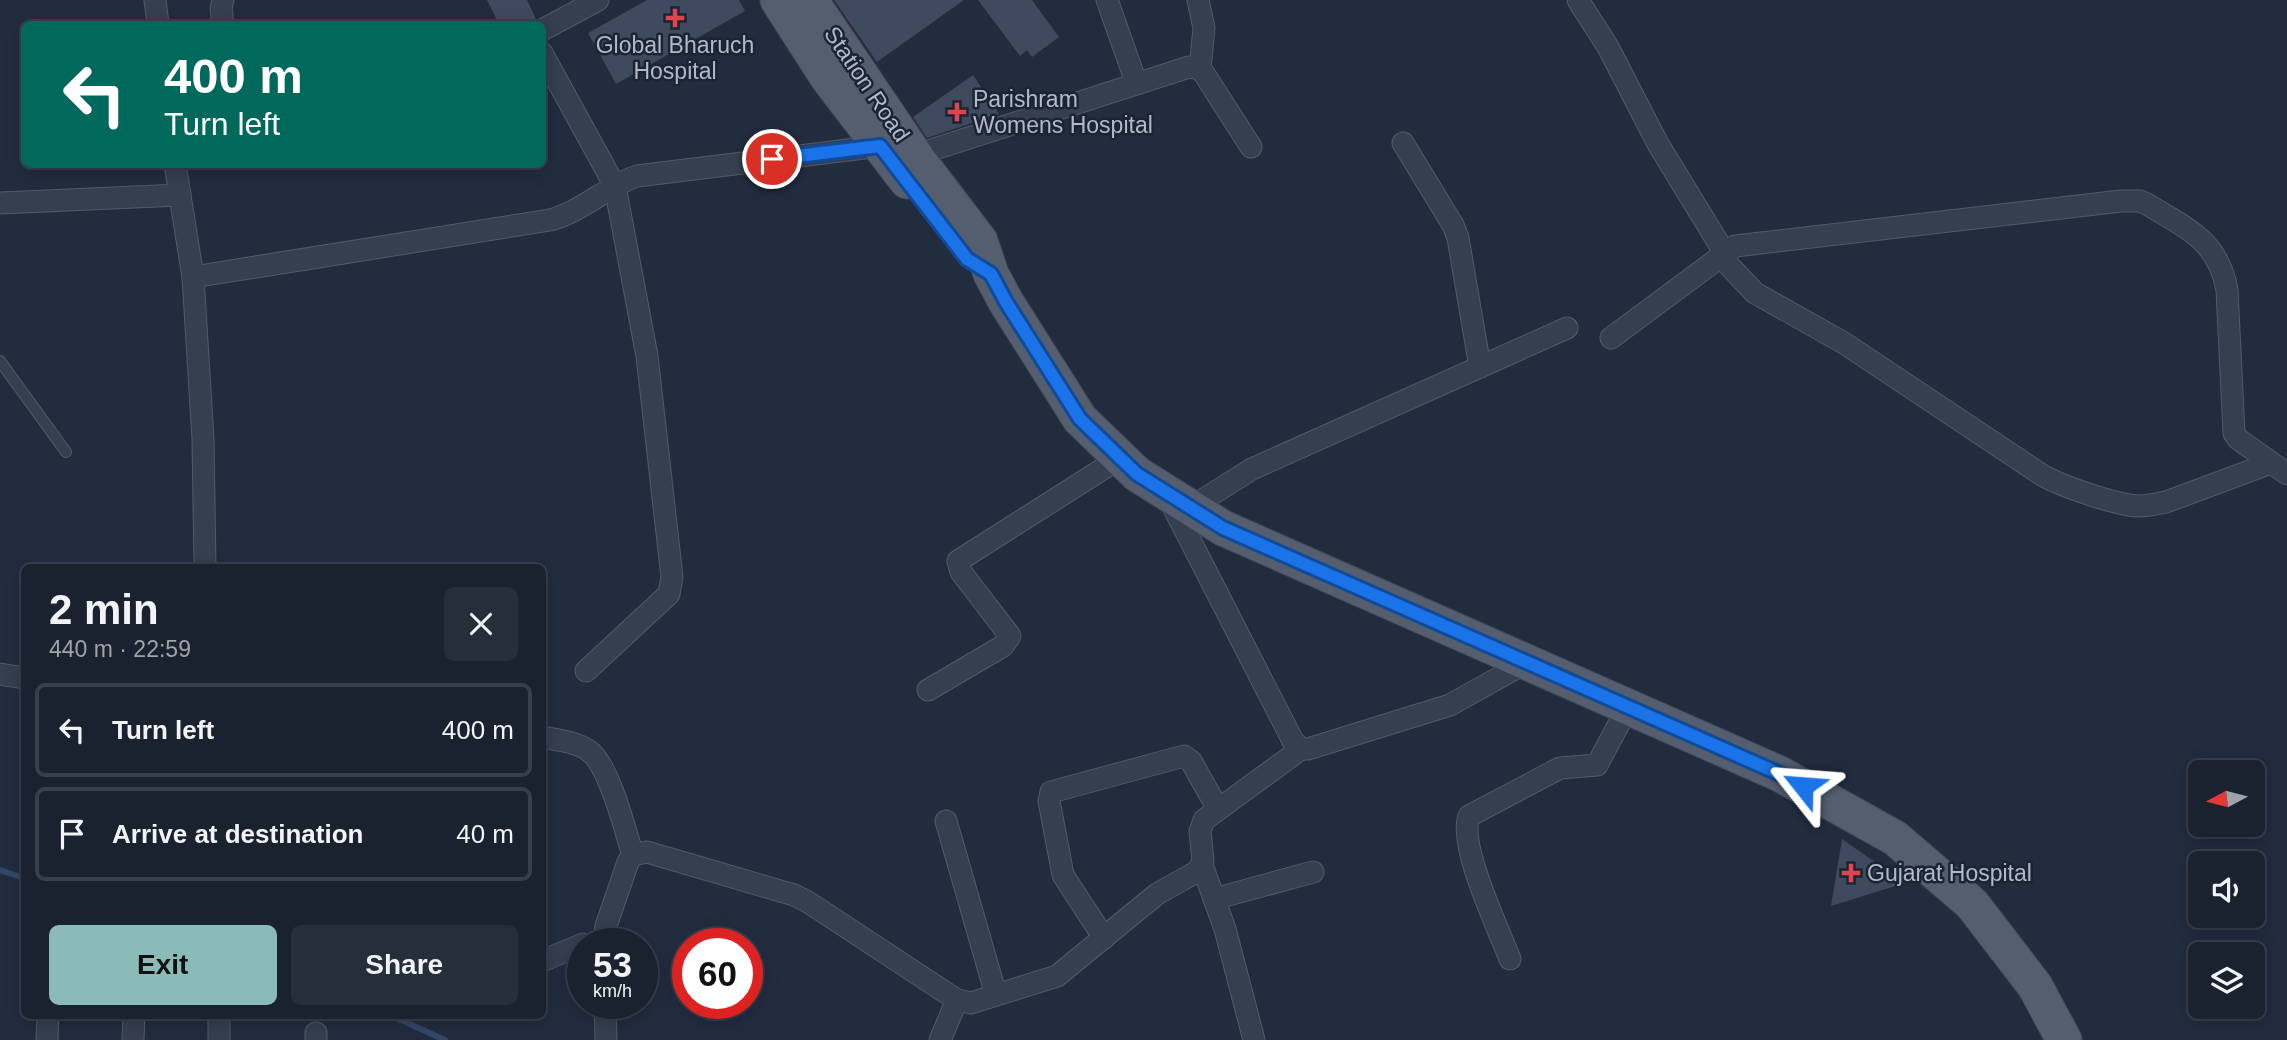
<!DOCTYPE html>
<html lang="en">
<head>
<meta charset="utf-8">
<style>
  body { margin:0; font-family:Arial,sans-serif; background:#272e3b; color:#f1f3f6; height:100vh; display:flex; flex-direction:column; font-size:26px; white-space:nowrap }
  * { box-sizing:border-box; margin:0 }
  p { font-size:23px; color:#9fa3aa }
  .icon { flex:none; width:38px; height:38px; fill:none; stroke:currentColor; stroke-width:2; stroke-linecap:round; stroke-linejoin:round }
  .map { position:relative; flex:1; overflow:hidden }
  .details { position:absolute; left:21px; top:564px; width:525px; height:455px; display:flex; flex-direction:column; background:#1a212f; border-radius:10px; box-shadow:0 4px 18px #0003,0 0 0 2px #383e4b }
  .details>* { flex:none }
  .top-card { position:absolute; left:21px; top:21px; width:525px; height:147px; border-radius:10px; box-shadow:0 4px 18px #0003,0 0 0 2px #383e4b; background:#00695c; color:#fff; overflow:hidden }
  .needle { width:46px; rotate:263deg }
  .fabs { position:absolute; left:2188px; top:760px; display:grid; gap:14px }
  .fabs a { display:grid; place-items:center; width:77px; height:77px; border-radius:10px; background:#1a212f; box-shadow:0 4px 18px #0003,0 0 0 2px #383e4b; font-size:35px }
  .speed { position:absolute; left:567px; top:928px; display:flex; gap:14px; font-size:35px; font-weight:700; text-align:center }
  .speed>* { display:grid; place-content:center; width:91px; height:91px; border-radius:50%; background:#1a212f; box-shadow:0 4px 18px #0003,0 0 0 2px #383e4b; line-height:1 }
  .speed small { font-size:18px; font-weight:400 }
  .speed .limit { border:10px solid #d22; background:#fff; color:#111 }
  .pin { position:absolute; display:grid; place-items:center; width:60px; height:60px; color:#fff; margin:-30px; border:4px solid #fff; border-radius:50%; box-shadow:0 2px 7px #0007 }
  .me { position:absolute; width:77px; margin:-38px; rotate:298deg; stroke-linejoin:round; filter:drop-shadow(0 0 5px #0008) }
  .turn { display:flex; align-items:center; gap:24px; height:147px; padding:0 28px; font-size:32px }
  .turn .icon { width:91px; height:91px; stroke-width:2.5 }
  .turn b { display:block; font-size:49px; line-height:60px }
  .round { display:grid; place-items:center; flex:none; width:74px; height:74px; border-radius:10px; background:#272e3b }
  .headline { display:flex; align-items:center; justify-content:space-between; height:119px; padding:0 28px }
  h1 { font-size:42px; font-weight:700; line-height:52px }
  .cta { display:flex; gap:14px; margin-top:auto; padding:14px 28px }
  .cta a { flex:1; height:80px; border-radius:10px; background:#8bbbb9; color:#111; font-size:28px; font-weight:700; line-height:80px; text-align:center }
  .cta a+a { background:#272e3b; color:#f1f3f6 }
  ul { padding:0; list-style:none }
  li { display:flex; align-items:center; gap:21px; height:94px; margin:0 14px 10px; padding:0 14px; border:4px solid #383e4b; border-radius:10px }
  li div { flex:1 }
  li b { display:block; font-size:26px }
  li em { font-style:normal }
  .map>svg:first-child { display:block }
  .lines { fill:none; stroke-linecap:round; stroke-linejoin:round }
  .stream { stroke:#344767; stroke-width:6 }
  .building { fill:#3e4a5e }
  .lane-casing { stroke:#515a69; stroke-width:12 }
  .street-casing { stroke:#515a69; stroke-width:23 }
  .primary-casing { stroke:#3f4857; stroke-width:37 }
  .lane { stroke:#363f4f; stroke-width:10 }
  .street { stroke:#363f4f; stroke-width:21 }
  .primary { stroke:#545e6f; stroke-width:35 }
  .route-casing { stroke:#114b97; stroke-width:18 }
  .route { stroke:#1a73e8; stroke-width:12 }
  .health-dot { fill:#e0444e; stroke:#1b2433; stroke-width:2.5 }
  .labels { text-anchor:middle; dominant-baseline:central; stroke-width:5; stroke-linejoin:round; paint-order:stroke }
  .poi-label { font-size:23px; fill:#b2baca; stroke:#1b2433; text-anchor:start }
  .street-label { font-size:23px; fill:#b2baca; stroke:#1b2433 }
</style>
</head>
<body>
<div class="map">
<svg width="2287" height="1040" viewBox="0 0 2287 1040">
  <rect width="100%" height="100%" fill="#222c3f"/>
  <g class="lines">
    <g class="stream">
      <path d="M0,870l24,8"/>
      <path d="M390,1015l55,25"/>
    </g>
  </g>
  <g class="building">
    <path d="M487,0h40l9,19 -6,5h-31z"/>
    <path d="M647,0h92l6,11 -129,73 -28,-51z"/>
    <path d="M834,0h130l-87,62z"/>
    <path d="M978,0h54l27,37 -27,20 -5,-7 -7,6z"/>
    <path d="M973,75l26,39 -72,24 -14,-21z"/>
    <path d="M1842,839l63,44 -74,23z"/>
  </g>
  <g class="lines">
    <defs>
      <path id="lane" d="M0,361l66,91"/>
      <g id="street">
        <path d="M155,0l3,24"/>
        <path d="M1107,0l29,82"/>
        <path d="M1198,0l6,28 -4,41"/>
        <path d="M1578,0l30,47 50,97 66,108"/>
        <path d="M223,24l-2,-16 2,-8"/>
        <path d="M542,30l56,-30"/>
        <path d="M542,53l73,133 32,170 25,221 -3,17 -83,77"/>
        <path d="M1403,143l50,82 5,13 22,129"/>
        <path d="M916,155l273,-88 8,1 6,4 48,75"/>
        <path d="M175,164l18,113 10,162 2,128"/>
        <path d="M0,203l180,-8"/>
        <path d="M1720,256l35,37 89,50 198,132c19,11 74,30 96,31 10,0 19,-2 28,-4l105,-39"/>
        <path d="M193,277l357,-57c31,-8 56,-33 87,-44l243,-30 6,-5"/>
        <path d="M1611,338l124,-92 386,-45h19l7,3c40,25 71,36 80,86l7,143 4,6 49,35"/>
        <path d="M1168,497l125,244 8,8h7l142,-44 77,-43"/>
        <path d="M1190,508l62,-39 315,-141"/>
        <path d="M0,674l24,4"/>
        <path d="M928,690l75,-44 7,-10 -49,-64 -3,-11 162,-103"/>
        <path d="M542,737c16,3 35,5 47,14 20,14 36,79 44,104"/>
        <path d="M946,821l50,174"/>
        <path d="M1202,865l23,64 29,111"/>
        <path d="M1214,899l99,-27"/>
        <path d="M1104,938l-41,-63 -14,-74 2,-9 133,-36 7,5 27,48"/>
        <path d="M603,943l3,-17 22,-64 5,-7 14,-3 147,43 14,7 149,98 14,3 86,-27 100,-82 41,-23 5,-10 -3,-30 4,-11 97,-71"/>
        <path d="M1510,959c-12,-31 -52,-114 -41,-143l91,-48 37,-3 31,-58"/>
        <path d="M542,961l41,-17"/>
        <path d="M605,1003l1,37"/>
        <path d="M47,1040l1,-25"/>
        <path d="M133,1040l1,-25"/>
        <path d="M219,1040v-25"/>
        <path d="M316,1040v-7"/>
        <path d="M940,1040l17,-40"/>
      </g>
      <g id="primary">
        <path d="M778,0l50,78 79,103"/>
        <path d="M810,0l109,161 61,80 11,33 15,28 74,117 57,55 86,54 557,246 115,64 77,66 63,82 29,54"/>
      </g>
    </defs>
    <use href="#lane" class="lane-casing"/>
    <use href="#street" class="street-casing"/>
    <use href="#primary" class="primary-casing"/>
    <use href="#lane" class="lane"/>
    <use href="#street" class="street"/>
    <use href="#primary" class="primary"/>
  </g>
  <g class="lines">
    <defs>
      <path id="route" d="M772,159l108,-13 87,113 24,15 15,28 74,117 57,55 86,54 557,246 23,12"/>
    </defs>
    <use href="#route" class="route-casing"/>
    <use href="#route" class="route"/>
  </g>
  <g class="health-dot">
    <path d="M671.5 7.5h7v7h7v7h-7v7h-7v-7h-7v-7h7z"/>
    <path d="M953.5 101.5h7v7h7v7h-7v7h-7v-7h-7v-7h7z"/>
    <path d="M1847.5 862.5h7v7h7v7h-7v7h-7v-7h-7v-7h7z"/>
  </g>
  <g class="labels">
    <g class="poi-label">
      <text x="675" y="45" text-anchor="middle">Global Bharuch<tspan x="675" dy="26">Hospital</tspan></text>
      <text x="973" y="99">Parishram<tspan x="973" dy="26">Womens Hospital</tspan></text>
      <text x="1867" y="873">Gujarat Hospital</text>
    </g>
    <g class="street-label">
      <text transform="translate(867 84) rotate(56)">Station Road</text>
    </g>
  </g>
</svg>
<div class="fabs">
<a><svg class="needle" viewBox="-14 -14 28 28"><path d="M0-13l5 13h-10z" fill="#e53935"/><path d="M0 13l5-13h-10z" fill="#9fa3aa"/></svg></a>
<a><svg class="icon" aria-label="sound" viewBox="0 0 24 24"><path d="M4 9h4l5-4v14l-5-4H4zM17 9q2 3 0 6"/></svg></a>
<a><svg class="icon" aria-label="layers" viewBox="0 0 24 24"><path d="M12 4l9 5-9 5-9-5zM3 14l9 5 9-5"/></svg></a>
</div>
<div class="speed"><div>53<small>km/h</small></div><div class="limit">60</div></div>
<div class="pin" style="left:772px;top:159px;background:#d93025"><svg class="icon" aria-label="arrive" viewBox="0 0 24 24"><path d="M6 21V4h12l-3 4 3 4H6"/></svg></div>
<svg class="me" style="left:1803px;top:786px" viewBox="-20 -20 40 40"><path d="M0-17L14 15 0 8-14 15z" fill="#1a73e8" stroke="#fff" stroke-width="4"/></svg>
<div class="top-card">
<div class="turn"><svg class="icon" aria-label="left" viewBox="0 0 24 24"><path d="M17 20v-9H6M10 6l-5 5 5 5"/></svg><div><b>400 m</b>Turn left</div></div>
</div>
<section class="details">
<div class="headline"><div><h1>2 min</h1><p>440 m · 22:59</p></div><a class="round"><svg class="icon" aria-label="close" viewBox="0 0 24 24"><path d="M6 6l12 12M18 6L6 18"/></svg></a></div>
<ul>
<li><svg class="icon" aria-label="left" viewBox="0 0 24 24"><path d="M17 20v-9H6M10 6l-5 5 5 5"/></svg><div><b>Turn left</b></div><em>400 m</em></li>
<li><svg class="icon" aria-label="arrive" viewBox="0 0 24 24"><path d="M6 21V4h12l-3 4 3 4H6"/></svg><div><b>Arrive at destination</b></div><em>40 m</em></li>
</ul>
<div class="cta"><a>Exit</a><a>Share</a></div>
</section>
</div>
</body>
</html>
